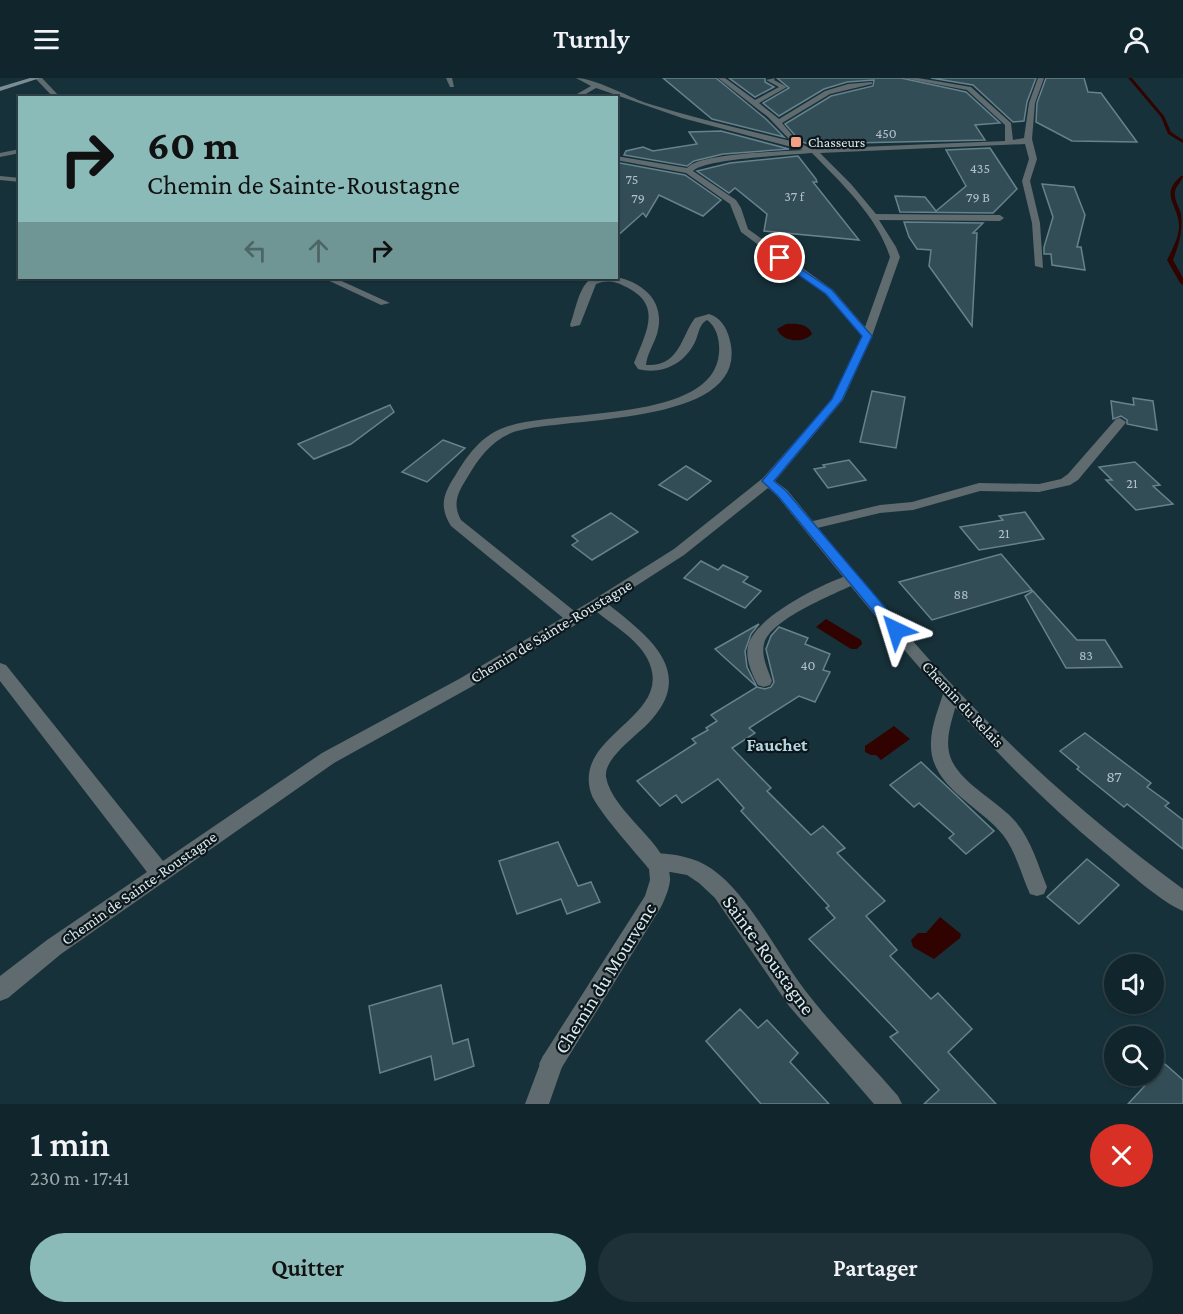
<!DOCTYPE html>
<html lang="fr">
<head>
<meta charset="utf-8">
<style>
  body { margin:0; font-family:"Crimson Pro",serif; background:#1e3138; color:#f1f3f6; height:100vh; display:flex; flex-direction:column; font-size:22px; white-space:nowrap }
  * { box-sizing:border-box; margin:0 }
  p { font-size:20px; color:#9ca5a9 }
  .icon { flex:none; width:33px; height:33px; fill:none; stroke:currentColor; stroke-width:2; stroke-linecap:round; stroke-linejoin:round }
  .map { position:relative; height:1026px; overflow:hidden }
  .panel { display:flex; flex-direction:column; background:#11252c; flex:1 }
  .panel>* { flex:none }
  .banner { position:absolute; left:18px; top:18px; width:600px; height:183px; border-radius:0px; box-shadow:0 2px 4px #0004,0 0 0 2px #304248; background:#8bbbb9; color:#111; overflow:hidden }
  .controls { position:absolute; left:1104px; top:876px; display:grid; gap:12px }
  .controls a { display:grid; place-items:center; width:60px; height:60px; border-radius:50%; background:#11252c; box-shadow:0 2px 4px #0004,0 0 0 2px #304248; font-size:30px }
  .pin { position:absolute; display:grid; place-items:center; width:51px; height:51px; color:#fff; margin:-26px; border:3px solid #fff; border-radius:50%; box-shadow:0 2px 6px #0007 }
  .me { position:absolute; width:66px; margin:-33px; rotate:319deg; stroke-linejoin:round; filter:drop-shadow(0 0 4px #0008) }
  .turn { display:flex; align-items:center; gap:21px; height:126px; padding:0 30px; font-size:27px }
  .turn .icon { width:78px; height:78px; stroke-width:2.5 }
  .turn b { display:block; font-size:42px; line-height:51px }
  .lanes { display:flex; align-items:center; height:57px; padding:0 30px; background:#0003; justify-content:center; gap:30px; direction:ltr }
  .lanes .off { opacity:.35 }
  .round { display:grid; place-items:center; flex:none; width:63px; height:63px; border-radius:32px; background:#1e3138 }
  .overview { display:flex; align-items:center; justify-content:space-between; height:102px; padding:0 30px }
  h1 { font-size:36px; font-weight:600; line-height:45px }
  .button { display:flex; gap:12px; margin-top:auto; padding:12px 30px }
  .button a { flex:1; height:69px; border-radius:36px; background:#8bbbb9; color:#111; font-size:24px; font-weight:600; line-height:69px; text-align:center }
  .button a+a { background:#1e3138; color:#f1f3f6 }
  header { display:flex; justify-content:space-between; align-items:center; height:78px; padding:0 30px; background:#11252c; font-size:27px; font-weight:600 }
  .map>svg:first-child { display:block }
  .water { fill:#310300 }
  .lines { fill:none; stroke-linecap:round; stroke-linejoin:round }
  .stream { fill:#310300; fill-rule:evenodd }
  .building { fill:#334d57; stroke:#66828c; stroke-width:1.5 }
  .lane { fill:#5f6b6f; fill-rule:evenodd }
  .street { fill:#5f6b6f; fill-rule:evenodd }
  .secondary { fill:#7a8d94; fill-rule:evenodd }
  .route { fill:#1a73e8; stroke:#114b97; stroke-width:1.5 }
  .poi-dot { fill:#f39f86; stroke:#0c171b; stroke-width:2 }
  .labels { text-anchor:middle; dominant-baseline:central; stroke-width:4.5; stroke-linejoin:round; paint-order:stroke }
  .number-label { font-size:14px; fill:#b0c2c9 }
  .far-poi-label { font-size:14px; fill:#dae9ef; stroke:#0c171b; text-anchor:start }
  .street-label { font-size:16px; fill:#dae9ef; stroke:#0c171b }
  .near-number-label { font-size:16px; fill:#b0c2c9 }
  .neighbourhood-label { font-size:18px; font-weight:bold; fill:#b7d5e0; stroke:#0c171b }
  .near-street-label { font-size:20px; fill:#dae9ef; stroke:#0c171b }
</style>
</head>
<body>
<header><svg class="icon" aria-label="menu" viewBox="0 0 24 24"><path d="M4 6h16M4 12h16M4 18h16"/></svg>Turnly<svg class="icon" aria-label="person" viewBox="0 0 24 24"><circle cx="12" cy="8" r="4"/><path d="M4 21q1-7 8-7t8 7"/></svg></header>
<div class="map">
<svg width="1183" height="1026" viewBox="0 0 1183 1026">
  <rect width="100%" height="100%" fill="#17313a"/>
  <g class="water">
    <path d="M786,246c10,-1 23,0 26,10 -9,10 -30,8 -35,-5z"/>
    <path d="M826,541l35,21 1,4 -5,5h-6l-35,-22z"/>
    <path d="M894,648l16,13 -29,21 -5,-5h-5l-6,-3v-6z"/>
    <path d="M940,839l21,17 -1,4 -26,21 -21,-12 -2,-7 7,-7h8z"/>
  </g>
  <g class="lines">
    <g class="stream">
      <path d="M1128,0h4l32,38 7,16 12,8v3l-15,-9 -7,-17z"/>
      <path d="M1181,98h2c-1,6 -7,9 -8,16 -1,8 4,15 6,22 2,17 -2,31 -8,46l10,18v7l-3,-2 -13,-23c5,-10 11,-21 12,-32 1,-23 -21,-32 2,-52z"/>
    </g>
  </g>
  <g class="building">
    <path d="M663,0h53l50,41 18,18 -72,-18z"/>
    <path d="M729,0h36v4l9,5 -19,10z"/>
    <path d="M777,0h124l65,14 34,31 -25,2 10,15 -177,4 -8,-3 -15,-17 46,-28 42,-10 1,-6 -27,2 -23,7 -45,27 -16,-13 26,-15z"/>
    <path d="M931,0h105l-9,24 -3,19 -11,1 -40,-37z"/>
    <path d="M1046,0h38l4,14 13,1 36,49 -65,-1 -36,-19 1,-19z"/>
    <path d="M721,53l68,18 -66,5 -29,7 -7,5 -63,-11 2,-4 17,-4 10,4 44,-7 -8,-12z"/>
    <path d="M990,70l27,41 -24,24 -93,-1 -5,-16 30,1 11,14 30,-25 -20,-36z"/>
    <path d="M798,78l18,23 1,3h-4l46,58 -95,-9 3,-17 -32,-26 -6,5 -32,-22 33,-8z"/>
    <path d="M620,85l65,12 36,25 -18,16 -44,-21 -13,22 -3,-4 -27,24v-67z"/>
    <path d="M1042,106l32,3 11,28 -8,32h4l4,23 -33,-5 -1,-11h-7v-7l9,-30z"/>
    <path d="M904,144l79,1 -10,10h4l-5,93 -43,-60 2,-16 -14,-1 -8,-12z"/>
    <path d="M872,313l33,6 -9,51 -36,-6z"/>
    <path d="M1133,320l20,3 4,29 -30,-6v-4l-6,-4 -8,3 -2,-18 23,4z"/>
    <path d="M390,327l4,7 -43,32 -37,15 -16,-15z"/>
    <path d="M443,362l22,8 -38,34 -25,-10z"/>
    <path d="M849,382l17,20 -38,8 -14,-19 11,-2 -2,-2z"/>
    <path d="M1135,384l25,23 -7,1 20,18 -37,6 -30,-30h6l-13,-13z"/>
    <path d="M686,388l25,15 -24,19 -28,-15z"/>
    <path d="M1025,434l19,27 -65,11 -19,-23 43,-7 -4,-4z"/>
    <path d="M611,435l27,19 -46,28 -20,-15 6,-4 -6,-5z"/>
    <path d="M1001,476l31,36 -100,30 -33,-38z"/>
    <path d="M701,483l17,9 5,-5 25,12 -5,5 18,9 -16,17 -61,-30z"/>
    <path d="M1033,513l44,49h28l17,27 -56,1 -41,-72z"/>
    <path d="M759,546l-8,10 -6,17 2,16 10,20 8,2 6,-2 3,-5 -8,-33 5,-13 8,-9 29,11 -3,6 25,10 -7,16 7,2 -15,30 -16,-6 -50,32 6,5 -23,15 39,40 -4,3 44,44 12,-9 22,22 -8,5 48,48 -19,15 31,34 -7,6 41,43 7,-6 34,36 -24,23 48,52h-72l15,-14 -49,-53 8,-5 -89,-93 26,-21 -9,-10 3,-2 -88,-95 3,-3 -26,-29 -36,24 -6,-8 -16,11 -23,-25 59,-38 -4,-4 16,-9 -2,-2 11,-7 -6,-6 46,-28 -42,-38z"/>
    <path d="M1085,655l66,50 -4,4 22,16 -4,3 18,14v29l-56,-45 -3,3 -47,-38 2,-2 -19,-16z"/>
    <path d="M921,684l73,69 -28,23 -17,-16 5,-4 -35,-31 -5,4 -24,-22z"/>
    <path d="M558,764l20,44 13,-4 9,20 -33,12 -6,-15 -44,15 -18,-53z"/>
    <path d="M1087,781l32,26 -40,39 -32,-27z"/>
    <path d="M441,907l12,59 15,-5 6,27 -39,14 -4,-24 -51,17 -11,-67z"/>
    <path d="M740,931l18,19 9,-8 31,33 -8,9 39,42h-68l-55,-63z"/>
    <path d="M1165,986l18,16v24h-55z"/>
  </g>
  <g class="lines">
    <g class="lane">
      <path d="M20,71v4l-20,4v-4z"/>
      <path d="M616,199c29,6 50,26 41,57 -3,10 -10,20 -11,31 34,2 35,-29 49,-47l14,-4c11,3 17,13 20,23 28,93 -173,78 -218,96 -21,9 -33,26 -44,45 -9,14 -15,26 -6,42l117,94 3,4 -3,4h-10l-117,-96c-12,-19 -8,-32 4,-50 12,-20 25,-39 48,-48 48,-20 211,-3 216,-75 1,-12 -2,-26 -12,-33 -9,5 -8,15 -13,24 -11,21 -34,31 -56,25l-4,-6c12,-31 30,-59 -10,-77 -9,-5 -18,-6 -28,-2l-16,41 -9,2 -1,-2c5,-12 9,-42 23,-47 7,-2 17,0 23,-1z"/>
      <path d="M1120,340l6,4 -2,3 -46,55 -8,5 -31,7 -59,-1 -67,19 -33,3 -71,17 -7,-4 7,-4 71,-17 32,-3 67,-19 60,1 22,-5 7,-5 48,-55z"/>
      <path d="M852,496l7,5 -2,4c-22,11 -87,36 -93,61 -3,12 4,26 8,37l-2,4 -6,2 -6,-2c-6,-10 -13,-27 -10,-39 6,-29 77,-64 104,-72z"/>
      <path d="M951,610l6,1 2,5c-4,18 -14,40 -10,58 5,28 48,48 66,69 16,18 23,44 32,66l-3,7 -7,2 -7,-2c-9,-20 -14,-42 -27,-59 -23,-29 -74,-49 -72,-92 0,-16 7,-33 12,-49l2,-5z"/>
      <path d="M655,775c20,1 40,4 57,16 36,25 65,84 92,120 28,37 63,71 94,107l4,8h-28l-85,-98 -74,-108 -16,-15 -12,-8 -39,-7 -3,-6 3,-6z"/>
      <path d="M551,974l8,4 4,8 -14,40h-24l18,-48z"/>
    </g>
    <g class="street">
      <path d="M35,0h7l19,20h-7z"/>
      <path d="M446,0h6l2,9h-4z"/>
      <path d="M576,0c18,0 51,18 70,25 48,15 96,26 145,38l-23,-24 -50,-39h7l30,22 24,-13 -13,-7 9,-2 -1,2 13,7 -28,16 20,16 46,-28 23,-7 24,-2v2l-42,10 -48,29 17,20 13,6 193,-8v-16l-38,-35 -64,-12h15l53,9 40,36 2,17 11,-2 5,-35 9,-25h6l-9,25 -3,36 5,20 -7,22 10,42 3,45 -8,-2 -3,-43 -10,-42 7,-22 -4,-15 -205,9 31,31 25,30 124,1 4,3 -4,3 -121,-1 17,27 4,10 -28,79 -29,64 -68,81 12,9c64,77 126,156 196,227 62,63 129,120 200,172v22c-24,-10 -59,-43 -80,-60 -124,-104 -224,-230 -326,-355l-9,-8 -84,67 -76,49c37,30 87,65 45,114 -11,13 -25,22 -36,35 -6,7 -12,15 -11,24 6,36 67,70 64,104 -1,8 -5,18 -9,26l-102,165 -8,4 -8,-4 -4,-8 4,-8 102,-160 5,-16 -1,-11c-12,-15 -54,-61 -58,-76 -19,-60 87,-76 56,-135 -10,-19 -34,-33 -50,-46l-126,75 -137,76 -273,191 -53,44 -8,3v-25l47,-36 100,-68 -147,-191v-18l6,2 157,196 159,-108 137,-74 134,-79 81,-51 89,-71 69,-79 30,-63 -37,-42 -84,-62 -11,-28 -44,-31 -70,-13v-4l71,12c13,-15 93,-16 116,-18l-121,-32 -86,-30 -17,10h-9l21,-12zM812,75c30,31 65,63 78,104l-25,70 -32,-37 -85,-61 -7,-21 -5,-8 -43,-29c10,-12 98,-16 119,-18z"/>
      <path d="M320,18l19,2h-22z"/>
      <path d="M0,98l20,2v4l-20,-2z"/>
      <path d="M323,200h12l55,25 -9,2z"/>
    </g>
    <path class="secondary" d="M30,0h10l-40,13v-4z"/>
  </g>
  <path class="route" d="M780,177l52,35 40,46 -30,64 -68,81 12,10 115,135 2,4 -2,3h-10l-113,-137 -16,-15 70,-82 30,-63 -36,-42 -49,-34 -1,-2z"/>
  <rect class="poi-dot" x="790" y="58" width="12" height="12" rx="3"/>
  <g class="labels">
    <g class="number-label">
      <text x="886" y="55">450</text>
      <text x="980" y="90">435</text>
      <text x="632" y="101">75</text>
      <text x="794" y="118">37 f</text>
      <text x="978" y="119">79 B</text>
      <text x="638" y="120">79</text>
      <text x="1132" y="405">21</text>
      <text x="1004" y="455">21</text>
      <text x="961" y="516">88</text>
      <text x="1086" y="577">83</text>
      <text x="808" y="587">40</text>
    </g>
    <g class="far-poi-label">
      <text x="808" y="64">Chasseurs</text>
    </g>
    <g class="street-label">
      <text transform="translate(551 553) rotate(-31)">Chemin de Sainte-Roustagne</text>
      <text transform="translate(963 626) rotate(47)">Chemin du Relais</text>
      <text transform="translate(139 810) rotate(-35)">Chemin de Sainte-Roustagne</text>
    </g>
    <g class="near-number-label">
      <text x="1114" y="698">87</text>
    </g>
    <g class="neighbourhood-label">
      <text x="777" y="667">Fauchet</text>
    </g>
    <g class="near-street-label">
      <text transform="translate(769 877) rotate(54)">Sainte-Roustagne</text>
      <text transform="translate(605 900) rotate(-58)">Chemin du Mourvenc</text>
    </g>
  </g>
</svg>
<div class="controls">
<a><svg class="icon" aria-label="sound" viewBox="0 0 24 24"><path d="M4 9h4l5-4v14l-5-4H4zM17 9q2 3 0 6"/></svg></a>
<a><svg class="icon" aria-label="search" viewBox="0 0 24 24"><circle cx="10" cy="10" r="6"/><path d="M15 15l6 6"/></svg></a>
</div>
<div class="pin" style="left:780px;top:180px;background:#d93025"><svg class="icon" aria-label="arrive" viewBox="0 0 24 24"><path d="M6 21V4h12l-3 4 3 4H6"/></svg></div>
<svg class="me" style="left:896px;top:552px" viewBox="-20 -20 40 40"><path d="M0-17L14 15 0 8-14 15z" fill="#1a73e8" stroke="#fff" stroke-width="4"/></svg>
<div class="banner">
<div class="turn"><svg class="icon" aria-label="right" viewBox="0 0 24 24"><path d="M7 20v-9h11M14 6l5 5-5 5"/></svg><div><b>60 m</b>Chemin de Sainte-Roustagne</div></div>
<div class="lanes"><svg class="icon off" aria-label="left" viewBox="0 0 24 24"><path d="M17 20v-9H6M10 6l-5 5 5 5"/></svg><svg class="icon off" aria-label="ahead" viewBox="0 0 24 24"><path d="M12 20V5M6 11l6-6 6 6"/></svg><svg class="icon" aria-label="right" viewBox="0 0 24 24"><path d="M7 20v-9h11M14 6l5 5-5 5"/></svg></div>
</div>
</div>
<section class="panel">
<div class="overview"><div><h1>1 min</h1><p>230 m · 17:41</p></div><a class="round" style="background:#d93025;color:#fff"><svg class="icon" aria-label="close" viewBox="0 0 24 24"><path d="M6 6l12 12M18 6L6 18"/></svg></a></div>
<div class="button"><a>Quitter</a><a>Partager</a></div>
</section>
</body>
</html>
